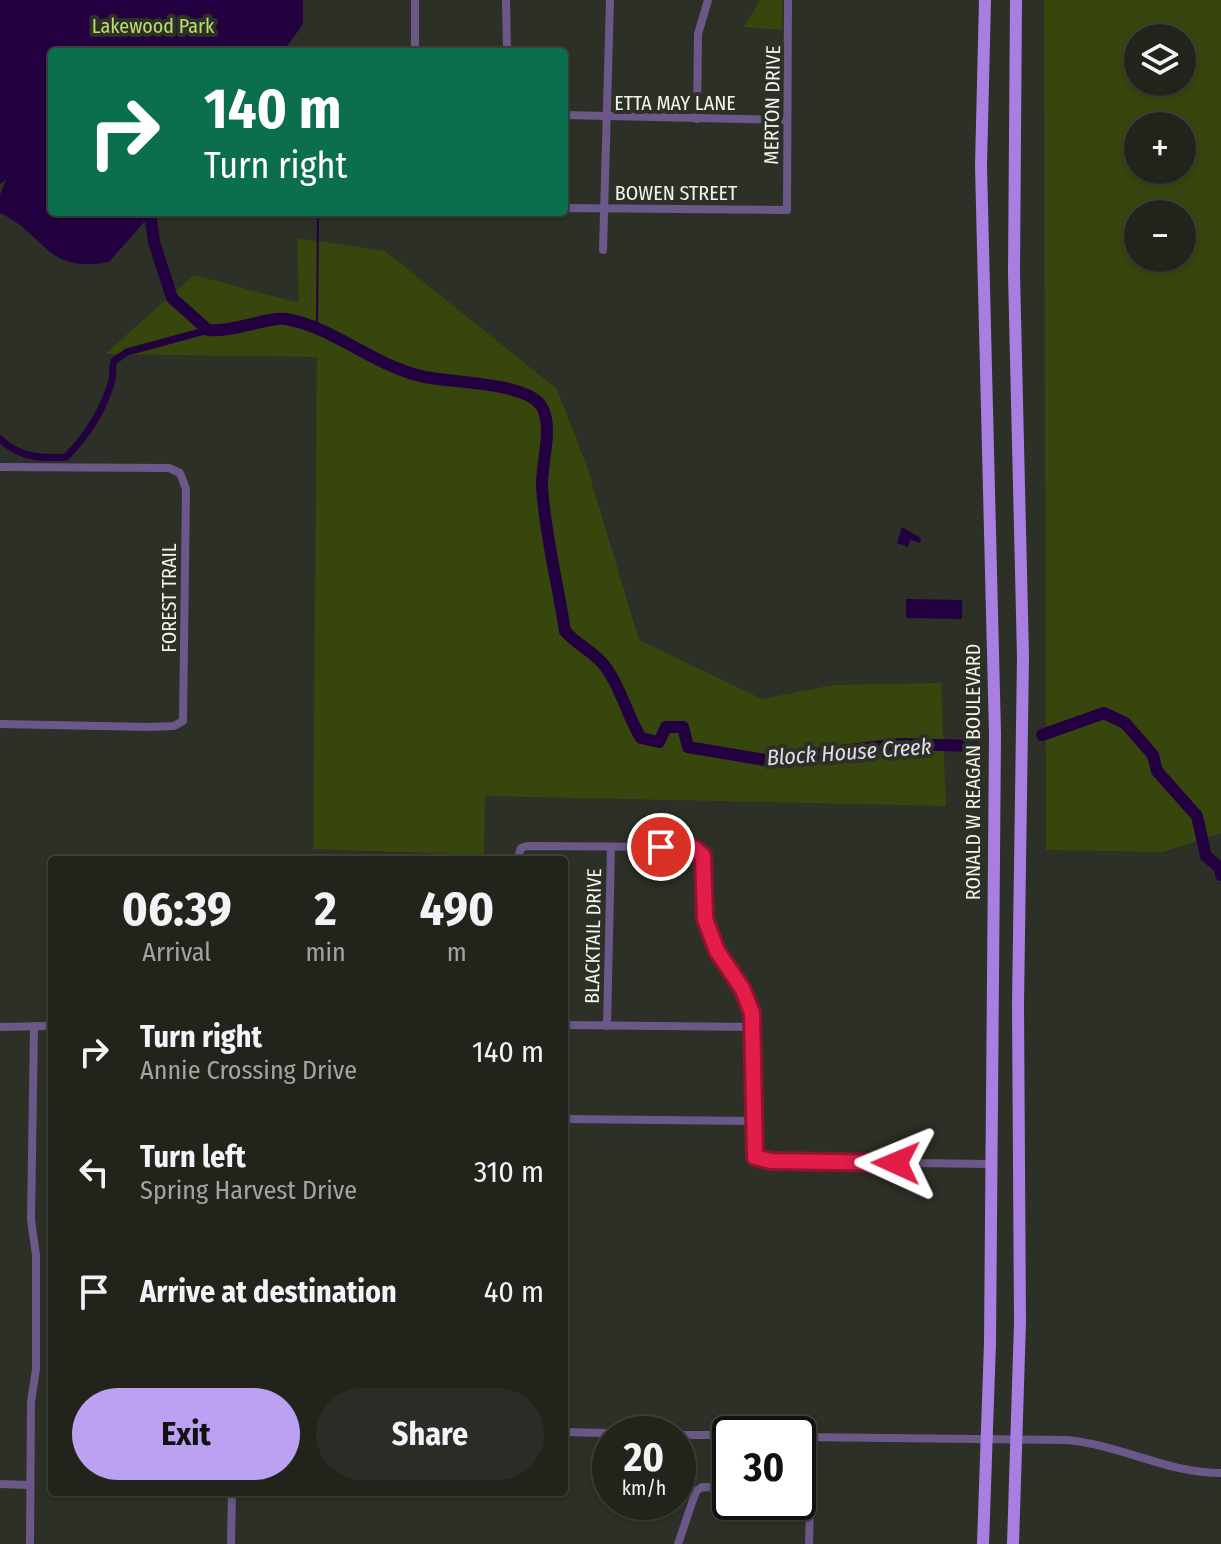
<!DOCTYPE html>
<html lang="en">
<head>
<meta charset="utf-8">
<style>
  body { margin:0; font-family:"Fira Sans Condensed",sans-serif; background:#2a2c25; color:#f1f3f6; height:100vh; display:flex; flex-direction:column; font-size:30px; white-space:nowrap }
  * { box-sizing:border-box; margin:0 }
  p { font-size:26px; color:#a2a4a3 }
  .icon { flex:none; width:44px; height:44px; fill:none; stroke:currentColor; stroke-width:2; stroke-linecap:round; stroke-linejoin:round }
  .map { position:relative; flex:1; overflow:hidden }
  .sheet { position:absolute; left:48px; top:856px; width:520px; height:640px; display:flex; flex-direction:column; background:#22241c; border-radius:8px; box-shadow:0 2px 6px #0004,0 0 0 2px #3f413b }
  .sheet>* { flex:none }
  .banner { position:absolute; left:48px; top:48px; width:520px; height:168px; border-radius:8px; box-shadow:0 2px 6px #0004,0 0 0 2px #3f413b; background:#0b6e4f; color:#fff; overflow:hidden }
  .fabs { position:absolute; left:1124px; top:24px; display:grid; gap:16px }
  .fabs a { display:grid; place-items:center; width:72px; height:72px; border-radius:50%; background:#22241c; box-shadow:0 2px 6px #0004,0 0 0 2px #3f413b; font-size:40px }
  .speed { position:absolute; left:592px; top:1416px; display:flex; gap:16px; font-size:40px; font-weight:700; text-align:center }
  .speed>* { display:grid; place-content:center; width:104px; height:104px; border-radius:50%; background:#22241c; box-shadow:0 2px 6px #0004,0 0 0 2px #3f413b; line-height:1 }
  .speed small { font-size:20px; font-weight:400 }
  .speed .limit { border:4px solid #111; border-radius:12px; background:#fff; color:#111 }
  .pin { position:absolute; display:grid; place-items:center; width:68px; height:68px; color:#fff; margin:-34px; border:4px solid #fff; border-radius:50%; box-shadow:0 2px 8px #0007 }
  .me { position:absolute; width:88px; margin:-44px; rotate:271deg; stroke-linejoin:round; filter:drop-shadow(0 0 6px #0008) }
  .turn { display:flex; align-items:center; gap:28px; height:168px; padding:0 24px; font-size:36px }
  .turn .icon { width:104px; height:104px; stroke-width:2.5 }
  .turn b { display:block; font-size:56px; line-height:68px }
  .eta { display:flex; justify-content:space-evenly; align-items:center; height:136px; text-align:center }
  .eta b { font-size:48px; font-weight:700; line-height:56px }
  .action { display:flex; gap:16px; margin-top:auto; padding:16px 24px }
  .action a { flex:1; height:92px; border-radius:48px; background:#bca0f2; color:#111; font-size:32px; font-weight:700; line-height:92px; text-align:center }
  .action a+a { background:#2a2c25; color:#f1f3f6 }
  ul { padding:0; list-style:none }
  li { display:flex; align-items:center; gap:24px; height:120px; padding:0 24px }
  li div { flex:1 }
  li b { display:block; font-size:30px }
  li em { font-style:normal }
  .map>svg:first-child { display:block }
  .green { fill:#37460c; fill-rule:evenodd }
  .water { fill:#230040 }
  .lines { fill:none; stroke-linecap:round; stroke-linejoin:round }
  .stream { stroke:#230040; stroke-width:2 }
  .canal { stroke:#230040; stroke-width:7 }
  .river { stroke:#230040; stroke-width:12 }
  .street { stroke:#6c5888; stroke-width:8 }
  .primary { stroke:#a97ee1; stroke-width:12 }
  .route-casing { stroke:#92132f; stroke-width:20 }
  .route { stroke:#e11d48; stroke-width:14 }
  .labels { text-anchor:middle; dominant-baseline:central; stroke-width:8; stroke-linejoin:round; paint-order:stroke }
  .park-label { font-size:20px; fill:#bdde6f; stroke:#2d3026 }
  .street-label { font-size:20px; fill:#f2f5ee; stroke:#2d3026 }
  .water-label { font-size:22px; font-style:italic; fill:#e3dcf0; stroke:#2d3026 }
</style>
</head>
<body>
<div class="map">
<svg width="1221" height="1544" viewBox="0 0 1221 1544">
  <rect width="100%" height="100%" fill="#2d3026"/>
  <g class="green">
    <path d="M760,0h23l-1,30 -38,-3z"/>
    <path d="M1044,0h177v833l-58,19 -117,-2zM1138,38h44v44h-44zM1138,126h44v44h-44zM1138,214h44v44h-44z"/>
    <path d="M297,238l88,13 172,138 30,78 52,173 123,59 71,-14 108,-2 5,123 -461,-10 -1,59 -171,-6 4,-492 -212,-3 89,-79 105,28z"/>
  </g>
  <g class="water">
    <path d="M0,0h303v24l-20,28h-231v160h101l-44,50c-64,12 -62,-27 -109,-49v-18l6,-15 -6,4z"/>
    <path d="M902,527l19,11 -1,5 -10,-3 -2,7 -11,-4z"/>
    <path d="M906,599l56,1v19l-56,-1z"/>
  </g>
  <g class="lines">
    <path class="stream" d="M317,330l1,-116"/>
    <path class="canal" d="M0,439c20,18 40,20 66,18 22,-22 38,-48 46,-77 2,-7 -1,-11 2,-19l13,-9 81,-22"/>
    <g class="river">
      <path d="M150,212l4,30 18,56 36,32c24,3 62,-14 78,-11 48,8 89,48 139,58 28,6 107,5 118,32 10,23 -2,54 -1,78 3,48 16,97 23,144 14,16 32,22 42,38 15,21 20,47 34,69l18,4 7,-15h17l5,20 77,13 135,-16 75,2"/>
      <path d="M1042,735l62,-22 21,10 28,32 4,16 40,45 9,40 14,12 1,7"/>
    </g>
    <g class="street">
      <path d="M415,0v52"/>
      <path d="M506,0l1,52"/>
      <path d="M564,115l222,5"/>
      <path d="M697,119l1,-85 10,-34"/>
      <path d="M564,208l223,2 1,-210"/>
      <path d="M603,250l7,-250"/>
      <path d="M0,467l169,1 11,5 6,16 -3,232 -9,5 -24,1 -150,-3"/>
      <path d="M517,860l4,-12 6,-2 159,1 14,4 3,5 2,63 12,32 25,37 10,25 3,144 16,4 218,3"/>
      <path d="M564,1025l190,2"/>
      <path d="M607,1026l4,-179"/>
      <path d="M0,1027l52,-1"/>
      <path d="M564,1119l189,2"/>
      <path d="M564,1432l82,2"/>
      <path d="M678,1435h52"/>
      <path d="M798,1437l269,3c54,5 100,33 154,33"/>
      <path d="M0,1484l30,1"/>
      <path d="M798,1501l12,4 -1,39"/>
      <path d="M30,1544l1,-142 5,-33v-114l-5,-35 3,-194"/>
      <path d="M231,1544l1,-52"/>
      <path d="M678,1544l18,-53 6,-4 28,1"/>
    </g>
    <g class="primary">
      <path d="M983,1544l7,-201 5,-609 -14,-568 4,-166"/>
      <path d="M1013,1544l7,-222 -2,-317 5,-348 -9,-384 2,-273"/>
    </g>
  </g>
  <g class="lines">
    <defs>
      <path id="route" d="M661,847l33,1 9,8 2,63 12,32 25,37 10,25 3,144 16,4 125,2"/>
    </defs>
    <use href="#route" class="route-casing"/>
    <use href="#route" class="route"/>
  </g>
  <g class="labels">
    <g class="park-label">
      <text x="153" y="26">Lakewood Park</text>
    </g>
    <g class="street-label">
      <text x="675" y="103">ETTA MAY LANE</text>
      <text transform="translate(772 105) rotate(-89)">MERTON DRIVE</text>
      <text x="676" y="193">BOWEN STREET</text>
      <text transform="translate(169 598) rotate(-90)">FOREST TRAIL</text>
      <text transform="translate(973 772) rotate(-90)">RONALD W REAGAN BOULEVARD</text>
      <text transform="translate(593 936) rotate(-89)">BLACKTAIL DRIVE</text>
    </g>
    <g class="water-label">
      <text transform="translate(849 752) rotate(-4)">Block House Creek</text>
    </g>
  </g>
</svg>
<div class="fabs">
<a><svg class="icon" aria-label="layers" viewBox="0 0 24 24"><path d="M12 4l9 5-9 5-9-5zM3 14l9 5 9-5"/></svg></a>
<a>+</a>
<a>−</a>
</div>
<div class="speed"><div>20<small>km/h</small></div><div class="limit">30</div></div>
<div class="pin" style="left:661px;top:847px;background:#d93025"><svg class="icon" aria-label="arrive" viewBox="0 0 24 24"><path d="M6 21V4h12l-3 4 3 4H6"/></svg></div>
<svg class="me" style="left:896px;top:1163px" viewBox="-20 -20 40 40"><path d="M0-17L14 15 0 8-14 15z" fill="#e11d48" stroke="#fff" stroke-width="4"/></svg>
<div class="banner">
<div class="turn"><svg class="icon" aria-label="right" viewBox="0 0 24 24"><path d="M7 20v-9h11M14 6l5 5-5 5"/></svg><div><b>140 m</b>Turn right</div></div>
</div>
<section class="sheet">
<div class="eta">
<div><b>06:39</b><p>Arrival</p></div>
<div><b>2</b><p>min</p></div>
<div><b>490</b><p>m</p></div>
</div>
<ul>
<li><svg class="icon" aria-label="right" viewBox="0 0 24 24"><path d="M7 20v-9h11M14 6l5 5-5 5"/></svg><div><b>Turn right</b><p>Annie Crossing Drive</p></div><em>140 m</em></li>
<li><svg class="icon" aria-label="left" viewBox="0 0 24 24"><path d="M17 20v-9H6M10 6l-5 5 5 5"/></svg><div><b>Turn left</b><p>Spring Harvest Drive</p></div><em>310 m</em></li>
<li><svg class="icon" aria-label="arrive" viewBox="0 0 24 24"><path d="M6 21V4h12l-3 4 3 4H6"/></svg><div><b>Arrive at destination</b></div><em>40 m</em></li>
</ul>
<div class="action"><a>Exit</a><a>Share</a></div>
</section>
</div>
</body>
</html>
